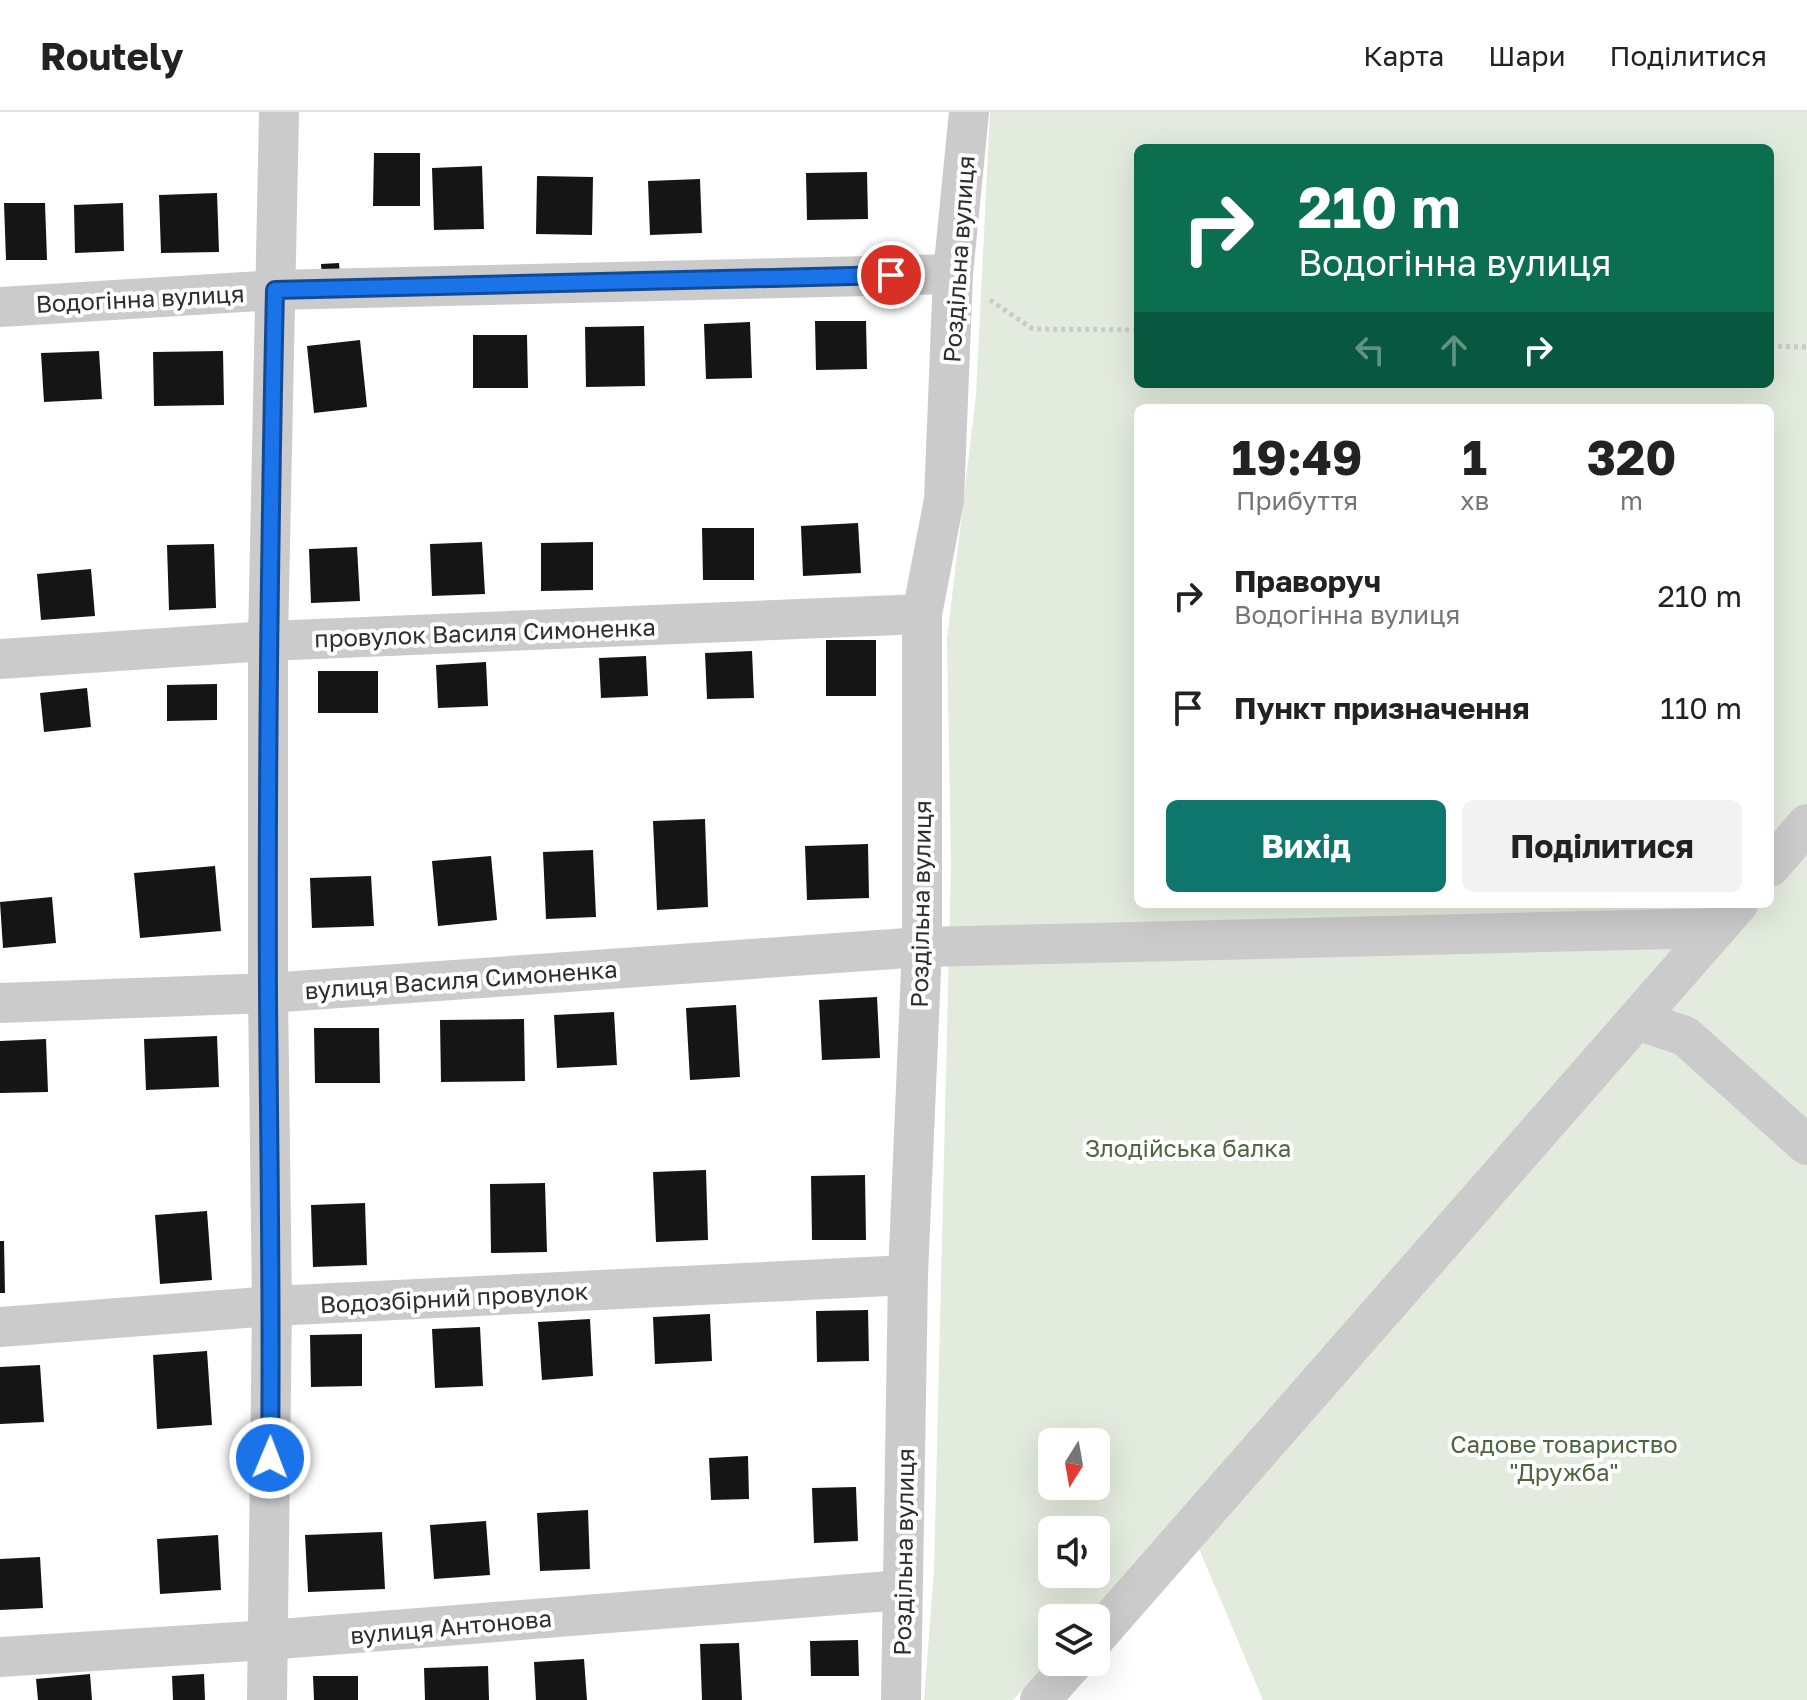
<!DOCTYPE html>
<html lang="uk">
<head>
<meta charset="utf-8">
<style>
  body { margin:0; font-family:"Golos Text",sans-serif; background:#f2f2f2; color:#222; height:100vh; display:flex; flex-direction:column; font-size:30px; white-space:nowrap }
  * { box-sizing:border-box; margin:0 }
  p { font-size:26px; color:#767676 }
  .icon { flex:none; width:44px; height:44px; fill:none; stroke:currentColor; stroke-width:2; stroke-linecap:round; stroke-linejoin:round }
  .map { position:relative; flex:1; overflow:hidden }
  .sheet { position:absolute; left:1134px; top:292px; width:640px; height:504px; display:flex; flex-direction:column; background:#fff; border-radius:12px; box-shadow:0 8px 32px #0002 }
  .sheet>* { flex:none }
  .top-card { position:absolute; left:1134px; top:32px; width:640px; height:244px; border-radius:12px; box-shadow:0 8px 32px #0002; background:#0b6e4f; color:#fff; overflow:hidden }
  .needle { width:52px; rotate:191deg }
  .tools { position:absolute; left:1038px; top:1316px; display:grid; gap:16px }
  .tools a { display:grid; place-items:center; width:72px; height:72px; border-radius:12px; background:#fff; box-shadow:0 8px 32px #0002; font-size:40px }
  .pin { position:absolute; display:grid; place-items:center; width:68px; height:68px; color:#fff; margin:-34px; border:4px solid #fff; border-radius:50%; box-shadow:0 2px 8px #0007 }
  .me { position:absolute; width:88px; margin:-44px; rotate:1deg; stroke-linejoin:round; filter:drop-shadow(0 0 6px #0008) }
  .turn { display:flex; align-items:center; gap:28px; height:168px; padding:0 32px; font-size:36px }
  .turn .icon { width:104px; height:104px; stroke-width:2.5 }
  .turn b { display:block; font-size:56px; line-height:68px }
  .lanes { display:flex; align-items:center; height:76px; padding:0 32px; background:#0003; justify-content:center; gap:40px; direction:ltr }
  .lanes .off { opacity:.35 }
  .eta { display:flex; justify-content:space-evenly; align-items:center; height:136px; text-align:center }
  .eta b { font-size:48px; font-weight:700; line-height:56px }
  .primary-button { display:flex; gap:16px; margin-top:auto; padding:16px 32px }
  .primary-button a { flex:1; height:92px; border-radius:12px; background:#0f766e; color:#fff; font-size:32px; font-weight:700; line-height:92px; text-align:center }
  .primary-button a+a { background:#f2f2f2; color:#222 }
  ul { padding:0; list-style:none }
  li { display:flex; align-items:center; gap:24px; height:112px; padding:0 32px }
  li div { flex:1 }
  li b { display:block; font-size:30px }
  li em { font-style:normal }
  header { display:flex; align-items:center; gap:48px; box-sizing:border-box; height:112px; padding:0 40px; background:#fff; border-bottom:2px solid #e0e0e0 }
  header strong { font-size:38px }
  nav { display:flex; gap:44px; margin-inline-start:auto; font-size:28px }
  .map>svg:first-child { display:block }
  .green { fill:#e2ebdd; fill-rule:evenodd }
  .building { fill:#151515 }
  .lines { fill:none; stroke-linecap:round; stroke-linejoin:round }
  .path { stroke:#cbcbcb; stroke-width:5; stroke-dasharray:4 4; stroke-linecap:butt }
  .minor { stroke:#cbcbcb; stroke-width:40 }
  .route-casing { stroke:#114b97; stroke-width:20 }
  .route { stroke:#1a73e8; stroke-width:14 }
  .labels { text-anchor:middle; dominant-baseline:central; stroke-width:8; stroke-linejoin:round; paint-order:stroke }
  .street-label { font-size:24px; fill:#2e2e2e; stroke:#fff }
  .park-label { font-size:24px; fill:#4c673f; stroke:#fff }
</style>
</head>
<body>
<header>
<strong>Routely</strong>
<nav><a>Карта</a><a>Шари</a><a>Поділитися</a></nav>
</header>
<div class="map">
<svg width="1807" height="1588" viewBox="0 0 1807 1588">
  <rect width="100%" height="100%" fill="#fff"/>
  <path class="green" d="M990,0h817v1588h-544l-77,-182 -95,100h-39v41l-39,41h-89l10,-129 17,-706 -4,-226 29,-244zM1138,36h632v236h-632zM1138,296h632v496h-632zM1052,1330h44v44h-44zM1052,1418h44v44h-44z"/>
  <g class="building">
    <path d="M374,41h46v53h-47z"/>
    <path d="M482,54l2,63 -50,1 -2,-62z"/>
    <path d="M867,60l1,47 -61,1 -1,-47z"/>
    <path d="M537,64l56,1 -1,58 -56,-1z"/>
    <path d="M700,67l2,54 -52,2 -2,-54z"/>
    <path d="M217,81l2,59 -58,1 -2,-58z"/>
    <path d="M4,91h41l2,57h-41z"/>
    <path d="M123,91l1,48 -49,2 -1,-48z"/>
    <path d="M339,151l1,13 -18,1 -1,-13z"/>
    <path d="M815,209h51l1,48 -51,1z"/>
    <path d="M750,210l2,56 -46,1 -2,-55z"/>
    <path d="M644,214l1,60 -59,1 -1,-60z"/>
    <path d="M473,223h54l1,53h-55z"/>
    <path d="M360,228l7,67 -53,6 -7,-67z"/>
    <path d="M99,239l3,48 -58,3 -3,-49z"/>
    <path d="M223,239l1,54 -70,1 -1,-54z"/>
    <path d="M858,411l3,50 -58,3 -2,-50z"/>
    <path d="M702,416h52v52h-51z"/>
    <path d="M482,430l3,52 -53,2 -2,-52z"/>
    <path d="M593,430v48l-52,1v-48z"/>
    <path d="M214,432l2,64 -47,2 -2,-65z"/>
    <path d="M357,435l3,54 -49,2 -2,-54z"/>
    <path d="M91,457l4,47 -54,4 -4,-46z"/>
    <rect x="826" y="528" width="50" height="56"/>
    <path d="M752,539l2,47 -47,1 -2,-46z"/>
    <path d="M646,544l2,40 -47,2 -2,-40z"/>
    <path d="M486,550l2,44 -50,2 -2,-43z"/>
    <rect x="318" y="559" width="60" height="42"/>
    <path d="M217,572v36l-50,1v-36z"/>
    <path d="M87,576l4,39 -47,5 -4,-39z"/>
    <path d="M705,707l3,88 -51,3 -4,-89z"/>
    <path d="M868,732l1,54 -62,2 -2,-54z"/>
    <path d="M593,738l3,67 -50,2 -3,-67z"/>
    <path d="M491,744l6,64 -59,6 -6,-65z"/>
    <path d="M215,754l6,65 -81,7 -6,-65z"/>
    <path d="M371,764l3,50 -62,2 -2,-50z"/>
    <path d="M52,785l4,46 -53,5 -3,-46z"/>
    <path d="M877,885l3,61 -58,2 -3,-60z"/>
    <path d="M736,893l4,72 -50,3 -4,-72z"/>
    <path d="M614,900l3,53 -60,3 -3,-53z"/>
    <path d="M524,907l1,62 -84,1 -1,-62z"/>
    <path d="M314,916h65l1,55h-65z"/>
    <path d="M217,924l2,51 -73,3 -2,-51z"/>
    <path d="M46,927l2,53 -48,1v-52z"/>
    <path d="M706,1058l2,70 -52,2 -3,-70z"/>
    <path d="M865,1063l1,65h-54l-1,-64z"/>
    <path d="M545,1071l2,69 -56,1 -1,-69z"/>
    <path d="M365,1091l2,62 -54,2 -2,-62z"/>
    <path d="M207,1099l5,69 -52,4 -5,-69z"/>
    <path d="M0,1129h4l1,52h-5z"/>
    <path d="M868,1198l1,51 -52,1 -1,-51z"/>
    <path d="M710,1202l2,47 -57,3 -2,-47z"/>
    <path d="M590,1207l3,57 -51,4 -4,-58z"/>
    <path d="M480,1215l3,59 -48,2 -3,-59z"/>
    <path d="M362,1222v52l-51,1 -1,-52z"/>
    <path d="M207,1239l5,74 -55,4 -4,-74z"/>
    <path d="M40,1253l4,57 -44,2v-57z"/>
    <path d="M748,1344l1,43 -38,1 -2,-42z"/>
    <path d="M856,1375l2,54 -44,2 -2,-55z"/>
    <path d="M588,1398l2,59 -50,2 -3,-58z"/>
    <path d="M486,1409l4,54 -56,4 -4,-54z"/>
    <path d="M382,1420l3,57 -77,3 -3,-57z"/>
    <path d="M218,1423l3,55 -61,4 -3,-55z"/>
    <path d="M40,1445l3,51 -43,2v-51z"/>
    <path d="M858,1528l1,36h-48l-1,-35z"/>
    <path d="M739,1531l3,57h-40l-2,-56z"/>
    <path d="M584,1547l3,41h-51l-2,-38z"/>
    <path d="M488,1554l1,34h-64l-1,-32z"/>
    <path d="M90,1562l2,26h-54l-2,-21z"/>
    <path d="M204,1562l1,26h-32l-1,-24z"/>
    <path d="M313,1564h45v24h-44z"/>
  </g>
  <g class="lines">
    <g class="path">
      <path d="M990,188l43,29 105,1"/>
      <path d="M1770,234l37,1"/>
    </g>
    <g class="minor">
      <path d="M0,195l275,-17 678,-16"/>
      <path d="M0,547l268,-18 654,-27"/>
      <path d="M1770,755l37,-43"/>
      <path d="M0,891l268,-10 654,-46 795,-19 21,-24"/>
      <path d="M1637,908l48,16 122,109"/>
      <path d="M0,1215l272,-21 636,-31"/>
      <path d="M1096,1525l621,-709"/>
      <path d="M0,1545l267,-17 635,-50"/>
      <path d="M267,1588l5,-394 -4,-313v-352l11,-529"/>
      <path d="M901,1588l7,-425 14,-328v-333l22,-114 9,-226 16,-162"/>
      <path d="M1040,1588l34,-38"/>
    </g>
  </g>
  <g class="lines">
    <defs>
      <path id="route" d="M270,1346c2,-156 -1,-311 -2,-466 -1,-234 2,-468 7,-702l616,-15"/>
    </defs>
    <use href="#route" class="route-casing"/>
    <use href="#route" class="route"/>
  </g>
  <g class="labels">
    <g class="street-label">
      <text transform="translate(958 147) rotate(-86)">Роздільна вулиця</text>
      <text transform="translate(140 186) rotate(-3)">Водогінна вулиця</text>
      <text transform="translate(485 520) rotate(-2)">провулок Василя Симоненка</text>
      <text transform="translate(920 792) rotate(-89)">Роздільна вулиця</text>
      <text transform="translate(461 867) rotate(-4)">вулиця Василя Симоненка</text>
      <text transform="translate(454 1185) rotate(-3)">Водозбірний провулок</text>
      <text transform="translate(903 1440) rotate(-89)">Роздільна вулиця</text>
      <text transform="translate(451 1514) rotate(-5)">вулиця Антонова</text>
    </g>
    <g class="park-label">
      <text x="1188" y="1035">Злодійська балка</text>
      <text x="1564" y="1331">Садове товариство<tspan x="1564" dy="28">"Дружба"</tspan></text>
    </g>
  </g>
</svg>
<div class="tools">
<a><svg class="needle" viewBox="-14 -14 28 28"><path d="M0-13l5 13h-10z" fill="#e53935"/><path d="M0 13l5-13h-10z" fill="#767676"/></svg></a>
<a><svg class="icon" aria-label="sound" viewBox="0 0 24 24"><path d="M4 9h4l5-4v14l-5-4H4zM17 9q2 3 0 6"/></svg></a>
<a><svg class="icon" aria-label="layers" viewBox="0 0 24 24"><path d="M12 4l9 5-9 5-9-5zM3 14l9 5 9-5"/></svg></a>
</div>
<div class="pin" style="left:891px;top:163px;background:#d93025"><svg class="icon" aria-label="arrive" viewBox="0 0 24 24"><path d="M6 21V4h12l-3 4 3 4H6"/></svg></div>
<svg class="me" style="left:270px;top:1346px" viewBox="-20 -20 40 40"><circle r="17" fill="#1a73e8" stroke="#fff" stroke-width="3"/><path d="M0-11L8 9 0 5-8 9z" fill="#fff"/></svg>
<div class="top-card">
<div class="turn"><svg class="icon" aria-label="right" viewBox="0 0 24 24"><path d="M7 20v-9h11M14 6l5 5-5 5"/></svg><div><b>210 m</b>Водогінна вулиця</div></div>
<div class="lanes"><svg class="icon off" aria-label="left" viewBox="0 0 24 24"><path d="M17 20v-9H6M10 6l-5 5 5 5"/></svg><svg class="icon off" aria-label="ahead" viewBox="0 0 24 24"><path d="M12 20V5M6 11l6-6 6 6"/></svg><svg class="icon" aria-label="right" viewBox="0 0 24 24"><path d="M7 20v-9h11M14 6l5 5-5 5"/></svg></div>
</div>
<section class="sheet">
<div class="eta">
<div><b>19:49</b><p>Прибуття</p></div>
<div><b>1</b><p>хв</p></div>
<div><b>320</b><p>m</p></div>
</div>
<ul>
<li><svg class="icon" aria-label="right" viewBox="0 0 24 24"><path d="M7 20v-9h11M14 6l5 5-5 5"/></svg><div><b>Праворуч</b><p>Водогінна вулиця</p></div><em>210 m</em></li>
<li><svg class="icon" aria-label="arrive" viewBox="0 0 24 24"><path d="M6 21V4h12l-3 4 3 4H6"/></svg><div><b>Пункт призначення</b></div><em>110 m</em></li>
</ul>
<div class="primary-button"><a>Вихід</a><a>Поділитися</a></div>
</section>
</div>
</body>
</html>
